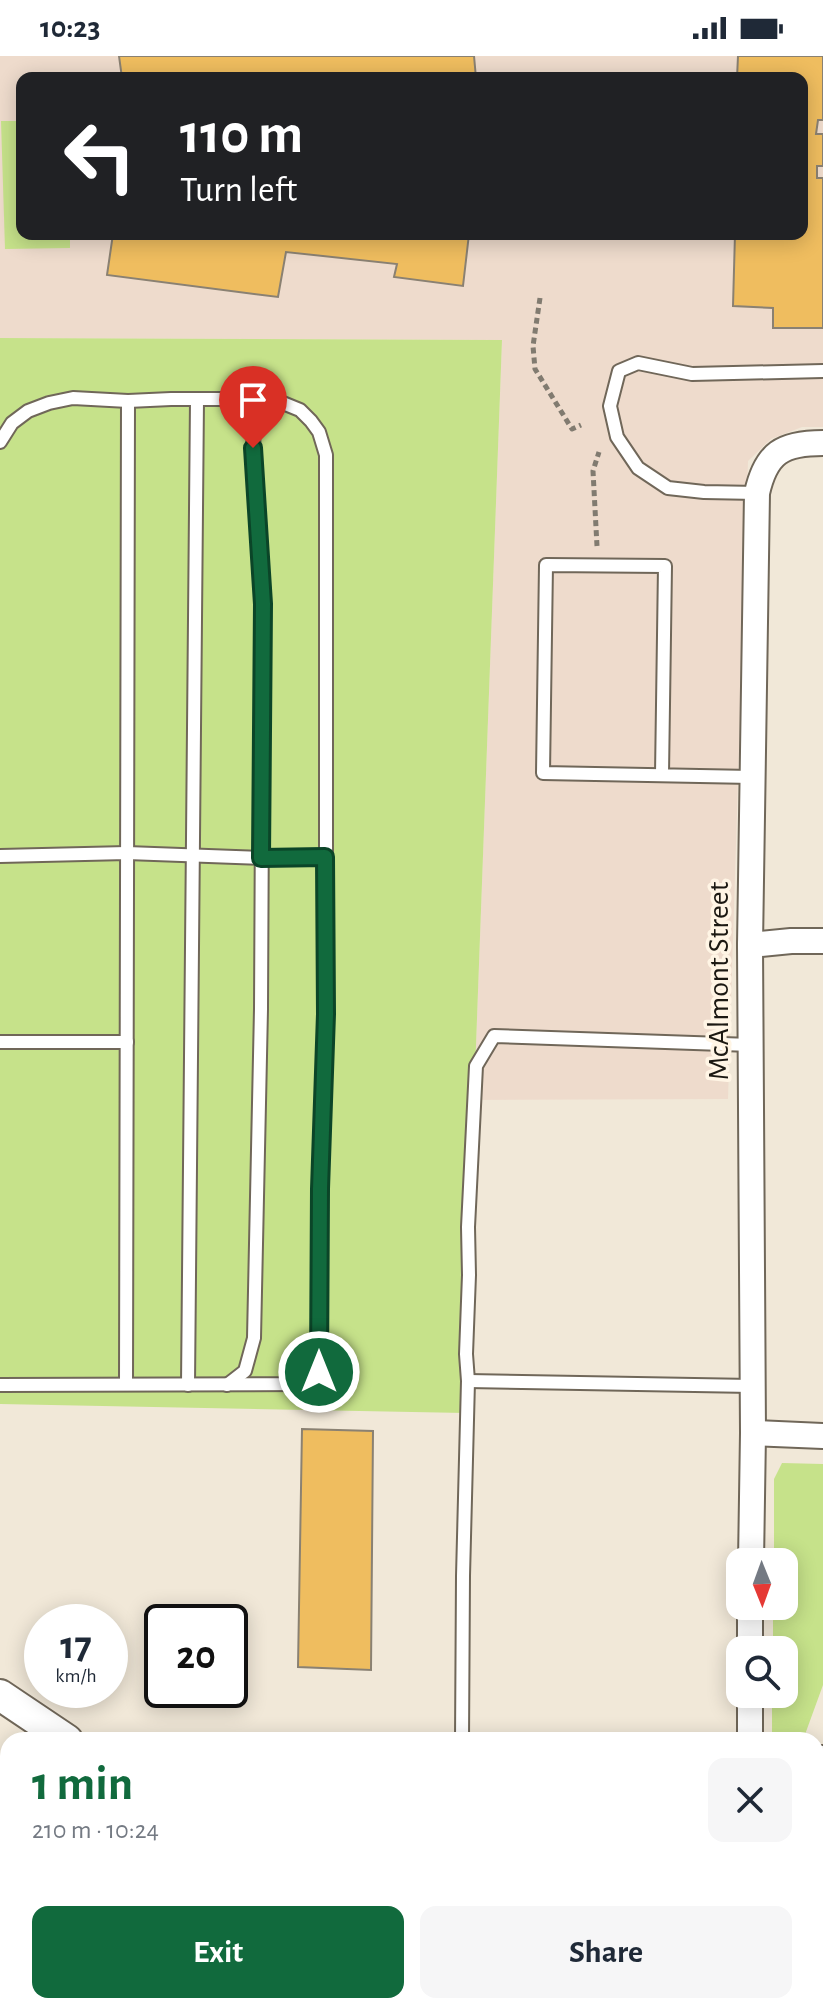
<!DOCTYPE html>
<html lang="en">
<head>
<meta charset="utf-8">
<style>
  body { margin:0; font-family:"Alegreya Sans",sans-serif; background:#f6f6f7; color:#1f2937; height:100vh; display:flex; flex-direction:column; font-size:30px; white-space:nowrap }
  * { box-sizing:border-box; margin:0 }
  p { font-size:26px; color:#747a83 }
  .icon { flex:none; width:44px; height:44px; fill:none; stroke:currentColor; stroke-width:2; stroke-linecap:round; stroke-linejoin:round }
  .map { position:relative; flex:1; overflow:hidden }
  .sheet { position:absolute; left:0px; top:1676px; width:824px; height:282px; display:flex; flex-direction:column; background:#fff; border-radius:24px 24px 0 0; box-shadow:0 4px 20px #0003 }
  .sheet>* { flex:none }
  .guide { position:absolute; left:16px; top:16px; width:792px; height:168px; border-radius:16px; box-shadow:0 4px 20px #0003; background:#202124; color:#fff; overflow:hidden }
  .needle { width:52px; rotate:179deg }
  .tools { position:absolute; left:726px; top:1492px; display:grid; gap:16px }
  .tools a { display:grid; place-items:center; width:72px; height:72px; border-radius:16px; background:#fff; box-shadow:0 4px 20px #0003; font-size:40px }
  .speed { position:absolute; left:24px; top:1548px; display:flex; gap:16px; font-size:40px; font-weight:700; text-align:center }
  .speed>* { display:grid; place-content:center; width:104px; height:104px; border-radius:50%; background:#fff; box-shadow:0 4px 20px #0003; line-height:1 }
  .speed small { font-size:20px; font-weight:400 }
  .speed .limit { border:4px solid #111; border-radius:12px; background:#fff; color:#111 }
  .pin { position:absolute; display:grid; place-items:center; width:68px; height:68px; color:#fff; margin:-82px -34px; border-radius:50% 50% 50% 0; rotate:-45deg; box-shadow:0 0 8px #0007 }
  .pin .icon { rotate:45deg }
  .me { position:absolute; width:88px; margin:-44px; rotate:0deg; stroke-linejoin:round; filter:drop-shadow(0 0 6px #0008) }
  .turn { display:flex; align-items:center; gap:28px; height:168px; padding:0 32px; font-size:36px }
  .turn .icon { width:104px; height:104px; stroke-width:2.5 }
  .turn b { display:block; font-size:56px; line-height:68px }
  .round { display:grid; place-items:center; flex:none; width:84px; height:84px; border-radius:16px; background:#f6f6f7 }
  .head { display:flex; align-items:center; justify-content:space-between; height:136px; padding:0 32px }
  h1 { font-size:48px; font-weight:700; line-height:60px; color:#116a3d }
  .primary-button { display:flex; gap:16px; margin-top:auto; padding:16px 32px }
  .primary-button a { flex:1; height:92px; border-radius:16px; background:#116a3d; color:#fff; font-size:32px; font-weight:700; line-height:92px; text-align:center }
  .primary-button a+a { background:#f6f6f7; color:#1f2937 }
  .status { display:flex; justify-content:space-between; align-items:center; height:56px; padding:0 40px; background:#fff; direction:ltr }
  .status svg { height:22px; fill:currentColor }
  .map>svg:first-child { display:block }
  .education { fill:#eedbcc; fill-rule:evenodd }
  .green { fill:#c6e28a }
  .building { fill:#efbd5f; stroke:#8a8172; stroke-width:2 }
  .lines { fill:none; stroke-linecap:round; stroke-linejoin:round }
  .service-casing { stroke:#706759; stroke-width:16 }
  .minor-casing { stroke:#706759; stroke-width:28 }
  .tertiary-casing { stroke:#706759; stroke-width:34 }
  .secondary-casing { stroke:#706759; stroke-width:38 }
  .path { stroke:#817b70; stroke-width:5; stroke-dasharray:6 4; stroke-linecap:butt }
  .service { stroke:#fff; stroke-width:12 }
  .minor { stroke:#fff; stroke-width:24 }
  .tertiary { stroke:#fff; stroke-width:30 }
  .secondary { stroke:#fff; stroke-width:34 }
  .route-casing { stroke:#0b4528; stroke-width:20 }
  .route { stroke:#116a3d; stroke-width:14 }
  .labels { text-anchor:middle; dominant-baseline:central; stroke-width:7; stroke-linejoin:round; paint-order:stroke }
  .street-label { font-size:30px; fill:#1b1812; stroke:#fff5e5 }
</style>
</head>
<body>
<div class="status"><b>10:23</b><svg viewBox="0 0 49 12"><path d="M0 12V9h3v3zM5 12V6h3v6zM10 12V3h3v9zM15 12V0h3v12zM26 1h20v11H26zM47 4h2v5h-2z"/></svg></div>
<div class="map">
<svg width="823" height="1957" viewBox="0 0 823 1957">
  <rect width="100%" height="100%" fill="#f1e8d8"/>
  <g class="education">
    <path d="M0,0h823v371h-21l-31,12 -23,22 -20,638 -254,1 28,-760 -502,-2zM22,22h780v156h-780z"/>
    <path d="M0,1713l8,6v231h335l4,7h-347z"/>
  </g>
  <g class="green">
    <path d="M1,65h21v113h48v14l-65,1z"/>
    <path d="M0,282l502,2 -28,760 -9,313 -465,-9z"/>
    <path d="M782,1407l41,1v221l-20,55h-31v-46h12v-44h-11v-44h11v-44h-10v-83z"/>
  </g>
  <g class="building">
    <path d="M119,0h355l2,22h-354z"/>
    <path d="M738,0h85v64h-5l-2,14h7v32h-6v12h6v150h-50v-20l-40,-2 2,-72h67v-156h-65z"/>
    <path d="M113,178h356l-6,52 -69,-9 3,-13 -111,-12 -8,45 -171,-22z"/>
    <path d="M302,1373l71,2 -2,239 -73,-3z"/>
    <path d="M0,1889h8v61h48v7h-56z"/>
  </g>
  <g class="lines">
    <defs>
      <g id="service">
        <path d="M0,386l12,-19 16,-12 21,-8 24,-5 55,3 43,-2h102l27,11 11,11 8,11 7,23v559l-6,175 -1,183 -10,12 -309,1"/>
        <path d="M757,437l-53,-1 -36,-4 -30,-20 -21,-31 -7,-31 9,-35 19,-8 54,11 131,-3"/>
        <path d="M662,718l3,-208 -119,-1 -3,208 209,4"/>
        <path d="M0,800l127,-3 134,5 64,-1"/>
        <path d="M0,986h127"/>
        <path d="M468,1325l284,5"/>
        <path d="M126,1328l2,-983"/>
        <path d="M188,1329l9,-985"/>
        <path d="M227,1329l18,-14 9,-33 7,-329 2,-405 -11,-187 2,-18"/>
        <path d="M462,1684l1,-164 5,-195 -2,-27 3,-79 -1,-48 8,-161 18,-30 257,9"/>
        <path d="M75,1957l1,-7"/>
        <path d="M177,1957v-7"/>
      </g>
      <g id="minor">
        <path d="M750,889l41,-4h32"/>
        <path d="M753,1377l70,3"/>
        <path d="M751,1506l2,-129 -3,-488 7,-452c9,-40 25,-50 66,-50"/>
        <path d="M750,1594v-44"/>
        <path d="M750,1638v46"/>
      </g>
      <g id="tertiary">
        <path d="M0,1639l67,45"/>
        <path d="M816,1886h7"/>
      </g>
      <g id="secondary">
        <path d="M816,1727l7,-20"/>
        <path d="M731,1957l2,-7"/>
      </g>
    </defs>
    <use href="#service" class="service-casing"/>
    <use href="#minor" class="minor-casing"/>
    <use href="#tertiary" class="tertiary-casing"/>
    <use href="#secondary" class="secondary-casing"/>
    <g class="path">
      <path d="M540,242l-7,48 2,23 37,60 9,-4"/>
      <path d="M597,490l-4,-75 6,-19"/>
    </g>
    <use href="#service" class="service"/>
    <use href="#minor" class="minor"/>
    <use href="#tertiary" class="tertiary"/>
    <use href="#secondary" class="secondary"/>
  </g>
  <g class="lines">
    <defs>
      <path id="route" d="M253,392l10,156 -2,254 64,-1 1,157 -6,175 -1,183"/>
    </defs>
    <use href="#route" class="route-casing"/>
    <use href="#route" class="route"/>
  </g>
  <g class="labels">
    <g class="street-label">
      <text transform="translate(719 925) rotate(-90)">McAlmont Street</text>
    </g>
  </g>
</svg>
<div class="tools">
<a><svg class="needle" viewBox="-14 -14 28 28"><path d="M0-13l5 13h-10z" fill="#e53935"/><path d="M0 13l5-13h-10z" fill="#747a83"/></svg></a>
<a><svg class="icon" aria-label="search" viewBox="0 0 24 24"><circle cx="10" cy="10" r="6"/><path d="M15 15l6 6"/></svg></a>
</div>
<div class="speed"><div>17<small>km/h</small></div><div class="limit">20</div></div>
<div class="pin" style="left:253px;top:392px;background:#d93025"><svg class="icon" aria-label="arrive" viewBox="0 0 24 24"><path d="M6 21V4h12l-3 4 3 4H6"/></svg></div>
<svg class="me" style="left:319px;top:1316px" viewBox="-20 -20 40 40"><circle r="17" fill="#116a3d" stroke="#fff" stroke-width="3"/><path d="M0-11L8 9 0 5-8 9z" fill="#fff"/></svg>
<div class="guide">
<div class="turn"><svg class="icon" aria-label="left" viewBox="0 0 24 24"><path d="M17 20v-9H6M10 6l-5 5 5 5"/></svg><div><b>110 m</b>Turn left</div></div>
</div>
<section class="sheet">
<div class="head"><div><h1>1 min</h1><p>210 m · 10:24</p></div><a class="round"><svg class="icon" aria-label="close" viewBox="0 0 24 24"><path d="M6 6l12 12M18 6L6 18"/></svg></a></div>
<div class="primary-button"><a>Exit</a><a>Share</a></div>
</section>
</div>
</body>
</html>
